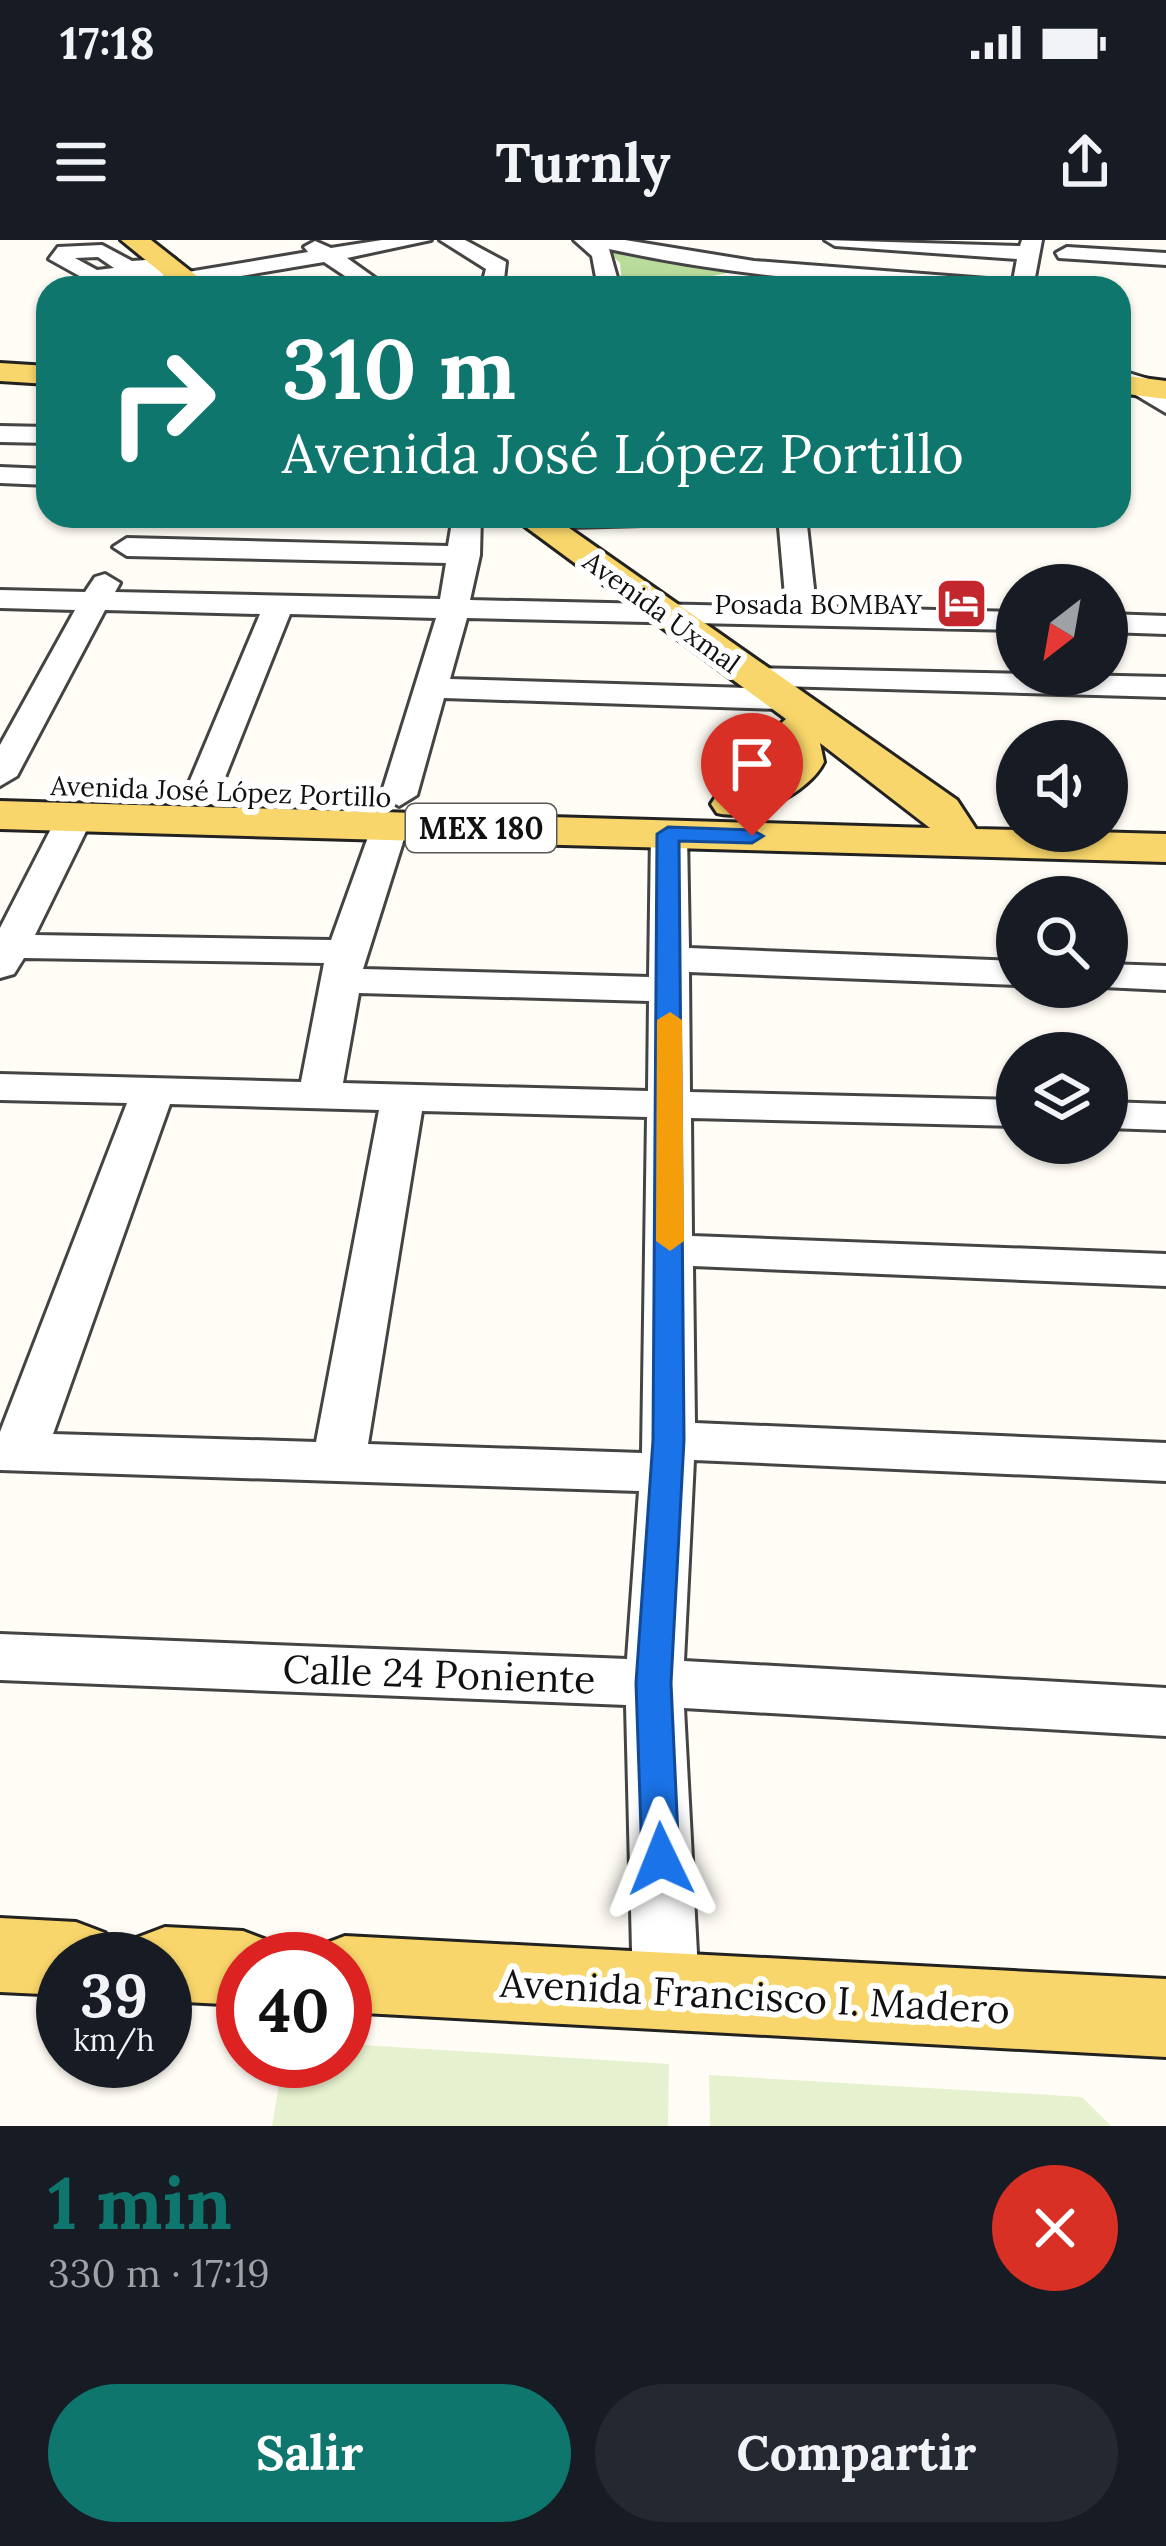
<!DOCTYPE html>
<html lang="es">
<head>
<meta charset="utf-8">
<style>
  body { margin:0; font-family:Lora,serif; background:#242831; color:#f1f3f6; height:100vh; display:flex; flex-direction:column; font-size:45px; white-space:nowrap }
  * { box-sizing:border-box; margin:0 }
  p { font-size:39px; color:#9ea1a6 }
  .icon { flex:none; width:66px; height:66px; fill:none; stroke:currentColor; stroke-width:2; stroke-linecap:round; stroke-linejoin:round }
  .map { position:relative; height:1886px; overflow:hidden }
  .drawer { display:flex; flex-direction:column; background:#171b24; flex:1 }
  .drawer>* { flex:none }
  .hud { position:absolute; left:36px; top:36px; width:1095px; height:252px; border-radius:36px; box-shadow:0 3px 9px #0004; background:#0f766e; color:#fff; overflow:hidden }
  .needle { width:78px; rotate:211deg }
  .buttons { position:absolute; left:996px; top:324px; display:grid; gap:24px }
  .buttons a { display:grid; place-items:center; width:132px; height:132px; border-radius:50%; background:#171b24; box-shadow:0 3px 9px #0004; font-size:60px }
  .speed { position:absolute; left:36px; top:1692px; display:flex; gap:24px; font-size:60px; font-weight:700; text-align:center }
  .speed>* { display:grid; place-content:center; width:156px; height:156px; border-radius:50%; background:#171b24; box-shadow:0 3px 9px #0004; line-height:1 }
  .speed small { font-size:30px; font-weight:400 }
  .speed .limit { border:18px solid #d22; background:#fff; color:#111 }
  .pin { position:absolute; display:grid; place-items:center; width:102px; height:102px; color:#fff; margin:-123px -51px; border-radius:50% 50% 50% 0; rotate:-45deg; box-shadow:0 0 12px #0007 }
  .pin .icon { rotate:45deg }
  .me { position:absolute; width:132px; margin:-66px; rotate:358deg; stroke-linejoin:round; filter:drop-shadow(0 0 9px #0008) }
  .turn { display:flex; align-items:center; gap:42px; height:252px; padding:0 48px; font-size:54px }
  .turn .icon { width:156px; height:156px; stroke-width:2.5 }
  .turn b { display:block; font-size:84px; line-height:102px }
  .round { display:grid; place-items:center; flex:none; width:126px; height:126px; border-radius:63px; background:#242831 }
  .summary { display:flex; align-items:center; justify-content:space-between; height:204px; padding:0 48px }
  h1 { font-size:72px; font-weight:800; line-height:90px; color:#0f766e }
  .cta { display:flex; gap:24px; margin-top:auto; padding:24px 48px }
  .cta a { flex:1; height:138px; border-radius:72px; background:#0f766e; color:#fff; font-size:48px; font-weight:800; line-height:138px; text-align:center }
  .cta a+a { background:#242831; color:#f1f3f6 }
  .status { display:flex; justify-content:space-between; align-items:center; height:84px; padding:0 60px; background:#171b24; direction:ltr }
  .status svg { height:33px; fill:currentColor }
  header { display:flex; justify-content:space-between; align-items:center; height:156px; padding:0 48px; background:#171b24; font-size:54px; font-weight:800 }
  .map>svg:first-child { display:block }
  .forest { fill:#b9dc9c }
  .pitch { fill:#e6f2cf }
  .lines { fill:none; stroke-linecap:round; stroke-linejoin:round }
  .minor-casing { stroke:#444; stroke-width:6 }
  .major-casing { stroke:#222; stroke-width:6 }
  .minor { fill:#fff; fill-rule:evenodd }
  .major { fill:#f9d66b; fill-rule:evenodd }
  .route { fill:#1a73e8; stroke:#114b97; stroke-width:3 }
  .slow { fill:#f59e0b }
  .labels { text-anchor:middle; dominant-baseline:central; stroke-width:12; stroke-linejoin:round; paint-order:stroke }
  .far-poi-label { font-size:27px; fill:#111; stroke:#fff; text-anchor:end }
  .far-street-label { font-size:27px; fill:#111; stroke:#fff }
  .shield { fill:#fff; stroke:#585858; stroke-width:3 }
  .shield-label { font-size:30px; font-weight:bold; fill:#111 }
  .near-street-label { font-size:39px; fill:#111; stroke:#fff }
</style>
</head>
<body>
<div class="status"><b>17:18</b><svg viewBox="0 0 49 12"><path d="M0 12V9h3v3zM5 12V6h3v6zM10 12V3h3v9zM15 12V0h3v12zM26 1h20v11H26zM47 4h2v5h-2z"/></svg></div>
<header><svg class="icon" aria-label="menu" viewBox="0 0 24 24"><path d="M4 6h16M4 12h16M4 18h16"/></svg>Turnly<svg class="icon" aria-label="share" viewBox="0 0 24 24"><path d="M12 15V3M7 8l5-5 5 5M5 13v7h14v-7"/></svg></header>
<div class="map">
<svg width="1166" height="1886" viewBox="0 0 1166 1886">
  <rect width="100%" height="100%" fill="#fffdf5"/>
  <path class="forest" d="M601,5l135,26 -81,17h-33l-2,-25z"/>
  <g class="pitch">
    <path d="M345,1804l324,20 -1,62h-396l11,-65h62z"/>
    <path d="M709,1835l373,22 29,29h-401z"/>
  </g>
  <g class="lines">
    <defs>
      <g id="minor">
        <path d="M382,0h49l-84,18 42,30h-26l-39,-26 -137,23 -8,-2v-9l-85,10 -45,-25 9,-12 44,-2 30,16 42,-3 8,15 126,-21 -4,-5 11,-6 16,7zM98,17l16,11 -17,2 -22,-12z"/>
        <path d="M440,0h25l41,22 -3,26h-22l5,-19z"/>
        <path d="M574,0h51l129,21 259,20 4,-22 -182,-13 -10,-6 195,6 2,-6h20l-9,48c-143,0 -284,-8 -424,-39l11,39h-22l-6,-32z"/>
        <path d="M1067,7l99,6v12l-107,-7 -3,-5z"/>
        <path d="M1119,130l33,10 14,12v21l-47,-28z"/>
        <path d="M0,186l48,1v16l-48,-1z"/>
        <path d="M0,227l48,2v16l-48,-2z"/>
        <path d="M453,276h28l-1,39 -10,45 316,7 -8,-91h28l10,91 201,5v18l-550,-12 -17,61 329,10 16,10 -16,10 -335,-11 -27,97 -18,11 -18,-11 55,-177 -146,-4 -70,176 -17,10 -17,-10 74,-176 -155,-4 -88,166 -17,10v-41l75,-135 -75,-2v-18l85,2 10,-15 10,-3 15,9 -5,9 325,7 6,-36 -319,-7 -14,-9 14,-9 321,8z"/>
        <path d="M525,276h167l-14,8 -142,4 -10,-2z"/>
        <path d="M1107,374l59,2v18l-59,-2z"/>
        <path d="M753,428l413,9v20l-424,-12 -5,-7 5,-7z"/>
        <path d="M75,566l18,11 -58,118 296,5 41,-114 18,-11 18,11 -45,143 286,8 2,-143 18,-11 18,11 2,114 328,13v24l-328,-13 1,120 327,8v26l-326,-8 1,118 474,18v32l-473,-20 2,157 471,20v38l-472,-21 -10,201 482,27v48l-482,-28 15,283 -10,21 -23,9 -23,-9 -10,-21 -7,-286 -626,-25v-46l627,25 12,-168 -639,-21v-38l127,-329 -127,-3v-26l301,8 23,-119 -300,-5 -10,16 -14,4v-50l57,-111zM359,753l290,8 -1,90 -305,-8zM170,864l209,6 -63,332 -263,-8zM422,871l225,6 -5,336 -274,-9z"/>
        <path d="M1107,724l59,2v24l-63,-3z"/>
        <path d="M1107,862l59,2v26l-59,-2z"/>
      </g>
      <g id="major">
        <path d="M121,0h30l61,48h-32z"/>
        <path d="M0,123l48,3v18l-48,-3z"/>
        <path d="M1119,135l47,6v18l-47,-6z"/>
        <path d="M511,276h41l405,284 19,29 190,5v28l-1166,-33v-28l930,27 -110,-85 4,19c-15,31 -74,60 -107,51l-6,-9 6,-9 62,-31 -4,-35 11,-10z"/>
        <path d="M0,1678l76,4 29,11 12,26h-54v36l-63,-3z"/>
        <path d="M165,1687l78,4 29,11 8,17h-37v46l-78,-4v-42h-39l10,-21z"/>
        <path d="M345,1696l821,43v78l-821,-45v-53h-34l5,-12z"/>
      </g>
    </defs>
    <use href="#minor" class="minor-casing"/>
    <use href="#major" class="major-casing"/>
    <use href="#minor" class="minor"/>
    <use href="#major" class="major"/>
  </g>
  <path class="route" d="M668,587l84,3 11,6 -11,7 -73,-2 5,599 -13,243 8,176 -5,12 -13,5 -14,-5 -5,-12 -6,-176 17,-243 4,-606z"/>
  <path class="slow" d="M670,772l12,8 2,221 -14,10 -14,-10 1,-221z"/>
  <defs>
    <symbol id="hotel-square" viewBox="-11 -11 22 22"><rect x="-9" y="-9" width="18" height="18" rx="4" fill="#c4262e" stroke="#fff"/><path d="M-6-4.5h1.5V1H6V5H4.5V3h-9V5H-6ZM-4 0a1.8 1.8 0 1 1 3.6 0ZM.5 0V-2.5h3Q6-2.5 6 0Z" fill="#fff"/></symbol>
  </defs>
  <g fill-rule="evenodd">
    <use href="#hotel-square" x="932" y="334" width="59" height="59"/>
  </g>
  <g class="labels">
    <g class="far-poi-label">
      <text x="922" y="364">Posada BOMBAY</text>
    </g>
    <g class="far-street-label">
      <text transform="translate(662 372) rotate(36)">Avenida Uxmal</text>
      <text transform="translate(221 551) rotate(2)">Avenida José López Portillo</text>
    </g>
    <rect class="shield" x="406" y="564" width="150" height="48" rx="9"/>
    <g class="shield-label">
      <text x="481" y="588">MEX 180</text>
    </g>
    <g class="near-street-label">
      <text transform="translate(439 1434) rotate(2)">Calle 24 Poniente</text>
      <text transform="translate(755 1756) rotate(3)">Avenida Francisco I. Madero</text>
    </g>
  </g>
</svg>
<div class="buttons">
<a><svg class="needle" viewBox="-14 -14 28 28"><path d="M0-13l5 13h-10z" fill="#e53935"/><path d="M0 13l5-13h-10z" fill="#9ea1a6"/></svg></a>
<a><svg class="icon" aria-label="sound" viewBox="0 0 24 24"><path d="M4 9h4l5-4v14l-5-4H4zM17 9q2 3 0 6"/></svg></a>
<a><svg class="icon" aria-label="search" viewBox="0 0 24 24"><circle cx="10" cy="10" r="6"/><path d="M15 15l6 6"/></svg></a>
<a><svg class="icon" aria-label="layers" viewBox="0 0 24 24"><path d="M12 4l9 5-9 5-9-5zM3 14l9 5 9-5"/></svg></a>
</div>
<div class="speed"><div>39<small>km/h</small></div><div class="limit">40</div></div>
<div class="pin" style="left:752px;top:596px;background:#d93025"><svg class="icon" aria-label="arrive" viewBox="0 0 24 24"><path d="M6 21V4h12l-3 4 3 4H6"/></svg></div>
<svg class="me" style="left:661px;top:1619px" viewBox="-20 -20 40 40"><path d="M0-17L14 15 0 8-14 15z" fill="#1a73e8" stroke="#fff" stroke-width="4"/></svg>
<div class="hud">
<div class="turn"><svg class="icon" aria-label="right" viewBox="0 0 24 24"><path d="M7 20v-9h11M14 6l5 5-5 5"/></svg><div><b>310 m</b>Avenida José López Portillo</div></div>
</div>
</div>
<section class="drawer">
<div class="summary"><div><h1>1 min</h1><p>330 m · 17:19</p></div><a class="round" style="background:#d93025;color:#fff"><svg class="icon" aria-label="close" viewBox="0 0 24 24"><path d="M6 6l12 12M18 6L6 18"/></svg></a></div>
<div class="cta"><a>Salir</a><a>Compartir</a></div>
</section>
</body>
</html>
